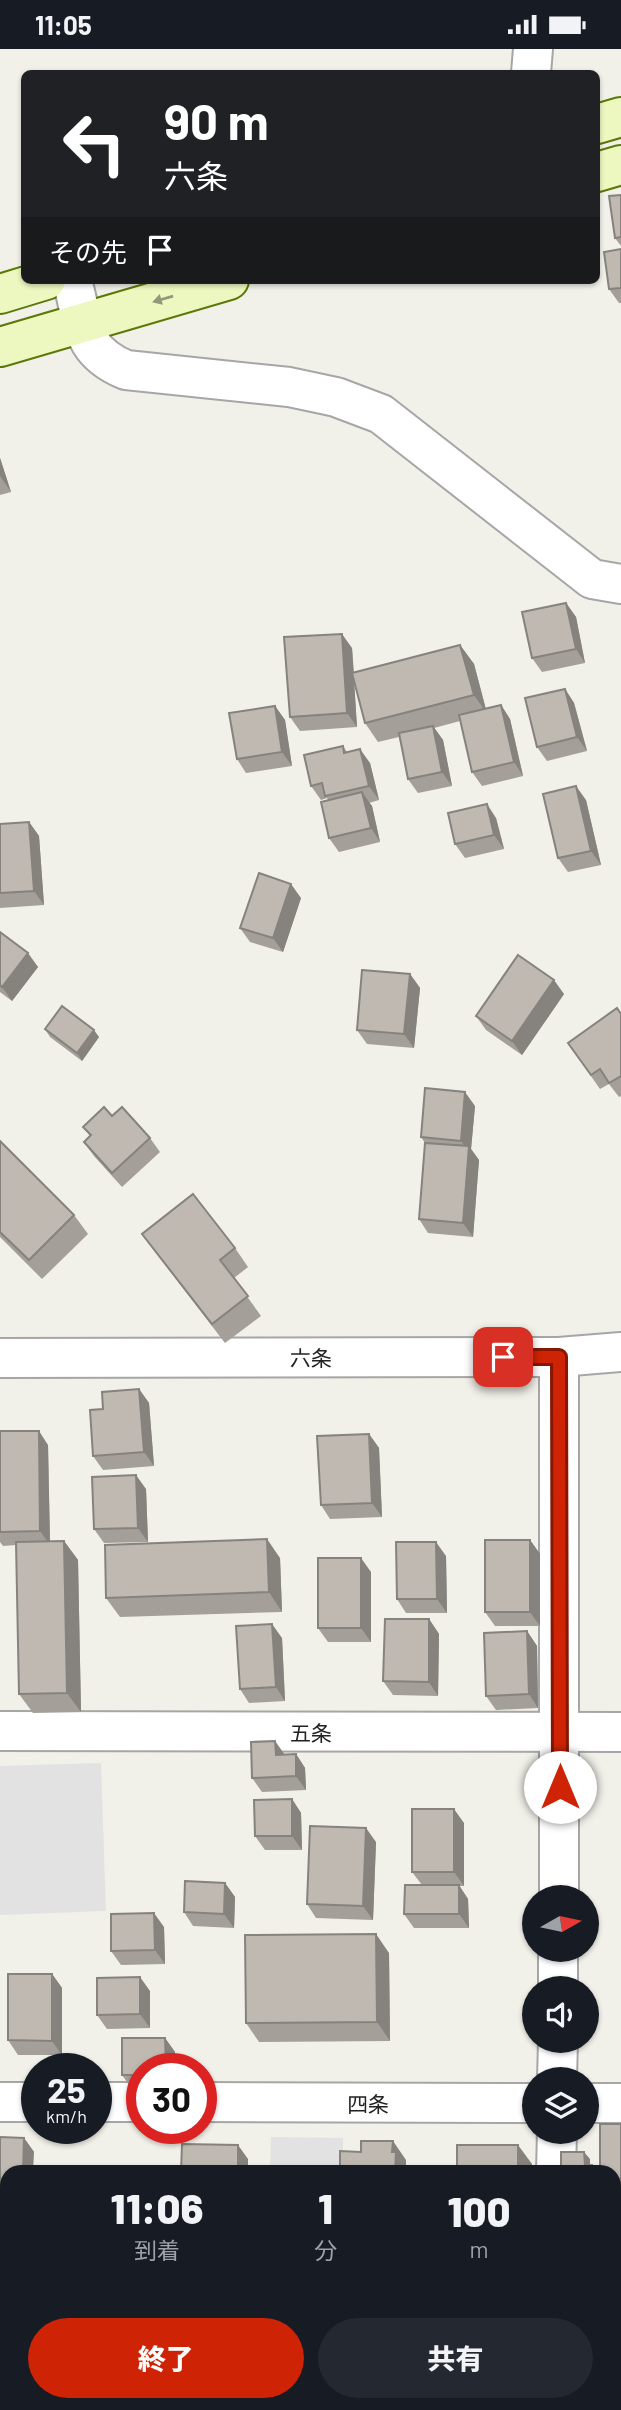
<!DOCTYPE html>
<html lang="ja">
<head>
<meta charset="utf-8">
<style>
  body { margin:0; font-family:Barlow,"Noto Sans JP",sans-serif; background:#242831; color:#f1f3f6; height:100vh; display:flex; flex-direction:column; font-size:26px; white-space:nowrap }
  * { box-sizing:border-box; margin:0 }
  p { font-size:23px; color:#9ea1a6 }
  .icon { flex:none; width:38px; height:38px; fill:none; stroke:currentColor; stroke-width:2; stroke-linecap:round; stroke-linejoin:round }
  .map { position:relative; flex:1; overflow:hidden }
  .panel { position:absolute; left:0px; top:2116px; width:621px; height:247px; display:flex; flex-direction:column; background:#171b24; border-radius:21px 21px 0 0; box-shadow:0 2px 5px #0004 }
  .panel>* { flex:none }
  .guide { position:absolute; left:21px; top:21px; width:579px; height:214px; border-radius:10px; box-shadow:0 2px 5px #0004; background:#202124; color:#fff; overflow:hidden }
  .needle { width:46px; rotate:81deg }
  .buttons { position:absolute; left:522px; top:1836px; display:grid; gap:14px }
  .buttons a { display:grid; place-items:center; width:77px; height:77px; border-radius:50%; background:#171b24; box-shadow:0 2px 5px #0004; font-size:35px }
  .speed { position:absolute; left:21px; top:2004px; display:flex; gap:14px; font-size:35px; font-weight:700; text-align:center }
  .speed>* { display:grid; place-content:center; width:91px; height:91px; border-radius:50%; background:#171b24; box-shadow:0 2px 5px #0004; line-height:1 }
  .speed small { font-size:18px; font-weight:400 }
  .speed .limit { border:10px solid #d22; background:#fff; color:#111 }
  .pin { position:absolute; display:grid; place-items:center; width:60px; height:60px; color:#fff; margin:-30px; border-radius:14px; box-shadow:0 4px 10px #0006 }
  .me { position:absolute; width:77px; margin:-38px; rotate:0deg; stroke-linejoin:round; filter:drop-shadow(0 0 5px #0008) }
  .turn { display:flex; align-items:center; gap:24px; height:147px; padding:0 28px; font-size:32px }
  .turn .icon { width:91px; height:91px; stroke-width:2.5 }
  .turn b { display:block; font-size:49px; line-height:60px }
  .then { display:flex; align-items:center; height:66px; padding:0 28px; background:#0003; gap:14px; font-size:26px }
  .eta { display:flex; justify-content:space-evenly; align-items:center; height:119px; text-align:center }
  .eta b { font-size:42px; font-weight:800; line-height:49px }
  .primary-button { display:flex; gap:14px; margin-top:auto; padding:14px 28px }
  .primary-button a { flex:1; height:80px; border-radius:42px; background:#ce2405; color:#fff; font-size:28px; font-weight:800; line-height:80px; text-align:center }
  .primary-button a+a { background:#242831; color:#f1f3f6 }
  .status { display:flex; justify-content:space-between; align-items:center; height:49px; padding:0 35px; background:#171b24; direction:ltr }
  .status svg { height:19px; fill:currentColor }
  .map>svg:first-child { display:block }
  .parking { fill:#e2e2e2 }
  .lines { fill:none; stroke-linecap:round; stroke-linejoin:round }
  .minor-casing { stroke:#a6a6a6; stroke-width:42 }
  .secondary-casing { stroke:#5c7908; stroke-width:42 }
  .minor { stroke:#fff; stroke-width:38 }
  .secondary { stroke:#edf8c0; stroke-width:38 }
  .wall { fill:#a49f99 }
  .shaded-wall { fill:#86827d }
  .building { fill:#bfb9b2; stroke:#86827d; stroke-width:2 }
  .oneway { fill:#929879 }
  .route-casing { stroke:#861703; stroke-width:18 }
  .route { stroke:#ce2405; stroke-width:12 }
  .labels { text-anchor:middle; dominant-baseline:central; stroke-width:5; stroke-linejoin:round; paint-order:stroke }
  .street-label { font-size:21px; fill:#222; stroke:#fff }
</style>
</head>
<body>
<div class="status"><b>11:05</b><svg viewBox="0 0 49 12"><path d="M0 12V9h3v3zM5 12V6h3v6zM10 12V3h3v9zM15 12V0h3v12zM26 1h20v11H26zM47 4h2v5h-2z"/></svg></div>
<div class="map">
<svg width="621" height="2361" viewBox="0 0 621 2361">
  <rect width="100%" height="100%" fill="#f1f0e9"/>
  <g class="parking">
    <path d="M101,1714l5,148 -106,4v-149z"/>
    <path d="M271,2088l72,1v34h-73z"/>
    <path d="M282,2356h207v5h-206z"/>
  </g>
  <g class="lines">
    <defs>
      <g id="minor">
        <path d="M531,24l2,-24"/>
        <path d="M72,231c12,43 8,71 54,90l163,17 47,10 45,17 211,165 29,5"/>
        <path d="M0,1309l559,-1 62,-5"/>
        <path d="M0,1682l621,1"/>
        <path d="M559,1848v-540"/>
        <path d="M558,1939v-39"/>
        <path d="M557,2030l1,-38"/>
        <path d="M0,2053h37"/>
        <path d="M96,2053h46"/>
        <path d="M201,2053l333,1"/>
        <path d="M586,2054h35"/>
        <path d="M556,2123l1,-41"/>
        <path d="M553,2361l1,-5"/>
      </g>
      <g id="secondary">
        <path d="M597,75l24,-7"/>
        <path d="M597,123l24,-7"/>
        <path d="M0,245l46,-14"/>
        <path d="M0,298l229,-67"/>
      </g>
    </defs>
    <use href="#minor" class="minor-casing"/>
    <use href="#secondary" class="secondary-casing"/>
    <use href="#minor" class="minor"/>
    <use href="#secondary" class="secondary"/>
  </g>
  <g class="wall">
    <path d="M621,146v51l-6,-8z"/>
    <path d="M621,200v54h-2l-10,-14z"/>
    <path d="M0,409l11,34 -11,3z"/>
    <path d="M566,554l10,14 9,46 -43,9 -10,-14z"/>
    <path d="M460,596l14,19 12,45 15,-4 9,14 13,57 -41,10 -10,-14 -12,-51 -26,7 9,12 9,46 -34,7 -10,-14 -9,-42 -21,5 -13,-19 -11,-40 3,44 -57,4 -10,-14 62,-69 2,25z"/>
    <path d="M565,640l9,14 13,48 -40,10 -10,-14z"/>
    <path d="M275,657l10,14 7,46 -46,7 -9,-14z"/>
    <path d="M343,697l4,6 23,11 9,37 -10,3 3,3 8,36 -41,10 -10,-14 -1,-38 -1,-2 -6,2 -10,-14z"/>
    <path d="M586,751l15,65 -33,7 -10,-14z"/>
    <path d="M496,769l8,31 -39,9 -10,-14z"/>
    <path d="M29,773l10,14 5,69 -44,3v-84z"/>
    <path d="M301,849l-18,54 -33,-10 -10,-14z"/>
    <path d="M0,883l38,35 -26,34 -12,-9z"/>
    <path d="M410,925l10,14 -6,60 -47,-4 -10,-14z"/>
    <path d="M564,945l-42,61 -36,-25 -10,-14z"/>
    <path d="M621,965v82l-2,1 -10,-13 -9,5 -32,-46z"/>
    <path d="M45,980l54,8 -17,24 -32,-24z"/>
    <path d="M475,1057l-4,43 8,11 -6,77 -45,-4 -9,-14 6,-76 -4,-6z"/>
    <path d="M112,1067l38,22 10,14 -38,35 -28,-31 -10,-14 6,-6 -7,-9z"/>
    <path d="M0,1092l74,74 14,19 -46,45 -42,-42z"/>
    <path d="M142,1185l93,14 13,19 -14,11 27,38 -36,27 -69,-90z"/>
    <path d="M139,1340l10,14 5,63 -51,4 -10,-14 10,-47z"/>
    <path d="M0,1382l48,14 2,96h14l14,19 3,152 -48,1 -14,-19 -3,-149 -13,1 -3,-4z"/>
    <path d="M369,1385l10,14 3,69 -52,2 -9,-14z"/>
    <path d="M146,1440l2,53 -44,1 -10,-14z"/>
    <path d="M530,1491l10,14v72h-45l-10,-14z"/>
    <path d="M446,1507l1,57h-41l-9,-14z"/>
    <path d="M280,1509l2,54 -162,5 -14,-19z"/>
    <path d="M371,1523v70h-43l-10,-14z"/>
    <path d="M429,1570l10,15 -1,62 -45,-1 -10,-14z"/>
    <path d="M527,1582l10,15 1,62 -42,2 -10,-14z"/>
    <path d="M282,1589l3,63 -36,2 -9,-14z"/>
    <path d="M296,1705l9,14 1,22 -44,2 -10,-14z"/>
    <path d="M292,1750l9,14 1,37h-37l-10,-14z"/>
    <path d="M464,1774v63h-5l9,13 1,29h-55l-10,-14 18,-29 -10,-13z"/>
    <path d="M376,1793l-3,78 -57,-2 -9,-14z"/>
    <path d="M225,1834l10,14 -1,31 -41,-2 -9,-14z"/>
    <path d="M164,1878l1,37 -44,1 -10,-14z"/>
    <path d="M389,1904l1,88 -131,1 -13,-19z"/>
    <path d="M52,1925l10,14v67h-44l-10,-15z"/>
    <path d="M150,1942v37l-43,1 -10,-14z"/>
    <path d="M165,1989l10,14 -33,17v20h-10l-10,-14z"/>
    <path d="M621,2075v74h-7v-26z"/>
    <path d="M0,2088l24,1 10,14 -27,20v38h-7z"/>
    <rect x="614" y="2254" width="7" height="58"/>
  </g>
  <g class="shaded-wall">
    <path d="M0,409l11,34 -11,-16z"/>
    <path d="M566,554l10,14 9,46 -9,-14z"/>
    <path d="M342,585l10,14 5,79 -10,-14z"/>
    <path d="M460,596l14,19 13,50 -13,-19z"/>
    <path d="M565,640l9,14 13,48 -10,-14z"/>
    <path d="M501,656l9,14 13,57 -9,-14z"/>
    <path d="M275,657l10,14 7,46 -10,-14z"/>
    <path d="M433,677l10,14 9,46 -10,-14z"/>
    <path d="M360,700l10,14 9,37 -10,-14z"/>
    <path d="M576,737l10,14 15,65 -10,-14z"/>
    <path d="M362,743l10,14 8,36 -9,-14z"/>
    <path d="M487,755l9,14 8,31 -10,-14z"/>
    <path d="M29,773l10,14 5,69 -10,-14z"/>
    <path d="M291,835l10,14 -18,54 -10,-14z"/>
    <path d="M28,904l10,14 -26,34 -10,-14z"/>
    <path d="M410,925l10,14 -6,60 -10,-14z"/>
    <path d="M554,931l10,14 -42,61 -10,-14z"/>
    <path d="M94,981l5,7 -17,24 -5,-8z"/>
    <path d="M465,1043l10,14 -4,43 8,11 -6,77 -10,-14 6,-71 -8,-11z"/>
    <path d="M139,1340l10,14 5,63 -10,-14z"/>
    <path d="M39,1382l9,14 2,100 -10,-14z"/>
    <path d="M369,1385l10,14 3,69 -10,-14z"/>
    <path d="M136,1426l10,14 2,53 -10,-14z"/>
    <path d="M267,1490l13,19 2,54 -13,-20z"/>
    <path d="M530,1491l10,14v72l-10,-14z"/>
    <path d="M64,1492l14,19 3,152 -14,-19z"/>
    <path d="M436,1493l10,14 1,57 -10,-14z"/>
    <path d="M361,1509l10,14v70l-10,-14z"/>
    <path d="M429,1570l10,15 -1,62 -9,-14z"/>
    <path d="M272,1575l10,14 3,63 -9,-14z"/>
    <path d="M527,1582l10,15 1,62 -9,-14z"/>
    <path d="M275,1692l10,14h-9z"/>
    <path d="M296,1705l9,14 1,22 -10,-14z"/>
    <path d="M292,1750l9,14 1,37 -10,-14z"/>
    <path d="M454,1760l10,14v63l-10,-14z"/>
    <path d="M366,1779l10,14 -3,78 -10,-14z"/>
    <path d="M225,1834l10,14 -1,31 -10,-14z"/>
    <path d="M459,1836l9,14 1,29 -10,-14z"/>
    <path d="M154,1864l10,14 1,37 -10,-14z"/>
    <path d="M376,1885l13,19 1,88 -13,-19z"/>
    <path d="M52,1925l10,14v67l-10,-14z"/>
    <path d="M140,1928l10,14v37l-10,-14z"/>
    <path d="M165,1989l10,14v17h-9z"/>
    <path d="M24,2089l10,14 -1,20h-10z"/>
    <path d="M393,2092l13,19v7l3,4 -14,1 -3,-20z"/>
    <path d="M238,2096l10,14v13h-10z"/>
    <path d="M518,2096l14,19v8h-14z"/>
    <path d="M584,2103l6,7v13l-5,-7z"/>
    <path d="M614,2332l6,8v21h-11l1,-5h4z"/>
    <path d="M56,2356h10v5h-9z"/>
    <path d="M190,2356h9l1,5h-10z"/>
    <rect x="263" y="2356" width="9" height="5"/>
    <path d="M523,2356h10v5h-9z"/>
  </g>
  <g class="building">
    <path d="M621,146v42l-6,1 -6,-42z"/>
    <path d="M621,200v39l-12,1 -5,-37z"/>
    <path d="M566,554l10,46 -44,9 -10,-46z"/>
    <path d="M342,585l5,79 -57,4 -6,-80z"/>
    <path d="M460,596l14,50 -109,28 -13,-50z"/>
    <path d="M565,640l12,48 -40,10 -12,-49z"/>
    <path d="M501,656l13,57 -42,10 -13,-57z"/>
    <path d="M275,657l7,46 -45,7 -8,-46z"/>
    <path d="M433,677l9,46 -34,7 -9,-46z"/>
    <path d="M343,697l1,7 16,-4 9,37 -44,10 -3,-13 -11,3 -7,-31z"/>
    <path d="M576,737l15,65 -33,7 -15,-64z"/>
    <path d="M362,743l9,36 -42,10 -8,-36z"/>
    <path d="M487,755l7,31 -39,9 -7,-31z"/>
    <path d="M29,773l5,69 -34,2v-69z"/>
    <path d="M259,824l32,11 -18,54 -33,-10z"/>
    <path d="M0,883l28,21 -26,34 -2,-2z"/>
    <path d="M518,906l36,25 -42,61 -36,-25z"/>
    <path d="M362,921l48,4 -6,60 -47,-4z"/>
    <path d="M62,957l32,24 -17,23 -32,-24z"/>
    <path d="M617,959l4,6v62l-12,7 -9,-14 -9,6 -23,-32z"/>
    <path d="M425,1039l40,4 -4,49 -40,-4z"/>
    <path d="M104,1058l8,9 10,-9 28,31 -38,35 -28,-31 7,-7 -8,-8z"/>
    <path d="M0,1092l74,74 -45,45 -29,-28z"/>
    <path d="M425,1094l44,3 -6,77 -44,-4z"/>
    <path d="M193,1145l42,54 -15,12 28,36 -36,28 -70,-90z"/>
    <path d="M139,1340l5,63 -51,4 -3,-46 13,-1 -1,-17z"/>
    <path d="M0,1382h39l1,100 -40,1z"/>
    <path d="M369,1385l3,69 -51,2 -4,-69z"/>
    <path d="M136,1426l2,53 -44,1 -2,-52z"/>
    <path d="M267,1490l2,53 -163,6 -1,-53z"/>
    <rect x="485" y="1491" width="45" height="72"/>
    <path d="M64,1492l3,152 -48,1 -3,-152z"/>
    <path d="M396,1493h40l1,57h-40z"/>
    <rect x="318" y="1509" width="43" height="70"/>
    <path d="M385,1570h44v63l-46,-1z"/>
    <path d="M272,1575l4,63 -36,2 -4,-63z"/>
    <path d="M527,1582l2,63 -43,2 -2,-63z"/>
    <path d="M275,1692l1,14 20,-1v22l-44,2 -1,-36z"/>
    <path d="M292,1750v37h-37l-1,-36z"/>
    <rect x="412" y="1760" width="42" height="63"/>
    <path d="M310,1777l56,2 -3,78 -56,-2z"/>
    <path d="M185,1832l40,2 -1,31 -40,-2z"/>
    <path d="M405,1836h54v29h-55z"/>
    <path d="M154,1864l1,37 -44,1v-37z"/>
    <path d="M376,1885l1,88 -131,1 -1,-88z"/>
    <path d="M8,1925h44v67l-44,-1z"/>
    <path d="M140,1928v37l-43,1v-37z"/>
    <path d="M122,1989h43l1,31h-24v6h-20z"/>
    <path d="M600,2075h21v60h-7v-12h-14z"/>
    <path d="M0,2088l24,1 -1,34h-16v24h-7z"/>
    <path d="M361,2092h32l-1,11h4l-1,20h-55v-21l21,1z"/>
    <path d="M182,2095l56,1v27h-57z"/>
    <rect x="457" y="2096" width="61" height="27"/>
    <path d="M561,2103h23l1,13h7v7h-31z"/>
    <rect x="614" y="2254" width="7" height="44"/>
    <path d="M4,2258h3v60h-4z"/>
    <path d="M5,2326h2v30h49l1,5h-57v-2l6,-1z"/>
    <rect x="159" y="2356" width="31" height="5"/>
    <rect x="208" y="2356" width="55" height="5"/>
    <path d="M492,2356h31l1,5h-32z"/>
    <path d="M567,2356h43l-1,5h-42z"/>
  </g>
  <defs><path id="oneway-solid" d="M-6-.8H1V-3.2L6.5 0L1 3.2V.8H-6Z" transform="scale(1.75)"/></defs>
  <use class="oneway" href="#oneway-solid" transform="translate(163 250) rotate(164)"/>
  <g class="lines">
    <defs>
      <path id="route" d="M503,1308h56l1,430"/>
    </defs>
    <use href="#route" class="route-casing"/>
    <use href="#route" class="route"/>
  </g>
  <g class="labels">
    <g class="street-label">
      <text x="311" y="1308">六条</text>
      <text x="311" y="1683">五条</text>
      <text x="368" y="2054">四条</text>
    </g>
  </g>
</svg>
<div class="buttons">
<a><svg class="needle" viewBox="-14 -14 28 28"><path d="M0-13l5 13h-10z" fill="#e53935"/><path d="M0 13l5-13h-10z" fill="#9ea1a6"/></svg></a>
<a><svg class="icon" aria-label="sound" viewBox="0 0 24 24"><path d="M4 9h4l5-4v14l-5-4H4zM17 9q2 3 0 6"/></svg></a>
<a><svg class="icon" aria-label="layers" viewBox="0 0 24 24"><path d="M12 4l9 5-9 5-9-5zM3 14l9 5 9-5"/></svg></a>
</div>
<div class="speed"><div>25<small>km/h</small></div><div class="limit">30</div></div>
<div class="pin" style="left:503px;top:1308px;background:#d93025"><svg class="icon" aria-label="arrive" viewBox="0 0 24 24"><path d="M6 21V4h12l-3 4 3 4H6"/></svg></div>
<svg class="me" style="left:560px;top:1738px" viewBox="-20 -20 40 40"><circle r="19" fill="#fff"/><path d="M0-13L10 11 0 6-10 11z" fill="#ce2405"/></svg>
<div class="guide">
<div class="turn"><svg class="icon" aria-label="left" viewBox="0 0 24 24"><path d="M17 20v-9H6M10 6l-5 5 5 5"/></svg><div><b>90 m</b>六条</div></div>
<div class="then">その先<svg class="icon" aria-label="arrive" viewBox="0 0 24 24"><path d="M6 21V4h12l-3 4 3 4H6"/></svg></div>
</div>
<section class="panel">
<div class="eta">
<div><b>11:06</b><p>到着</p></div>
<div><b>1</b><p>分</p></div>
<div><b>100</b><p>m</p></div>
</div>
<div class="primary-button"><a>終了</a><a>共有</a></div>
</section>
</div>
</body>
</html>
